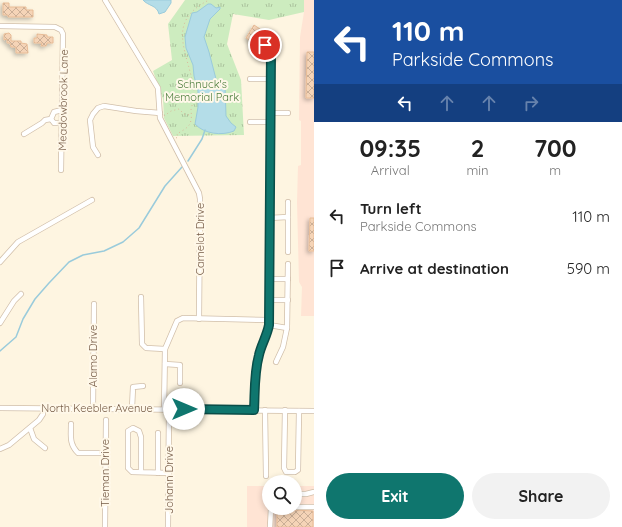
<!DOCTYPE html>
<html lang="en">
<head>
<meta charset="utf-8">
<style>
  body { margin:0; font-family:Quicksand,sans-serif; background:#f2f2f2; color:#222; height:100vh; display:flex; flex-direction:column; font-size:15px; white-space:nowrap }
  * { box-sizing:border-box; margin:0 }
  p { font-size:13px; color:#767676 }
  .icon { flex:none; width:22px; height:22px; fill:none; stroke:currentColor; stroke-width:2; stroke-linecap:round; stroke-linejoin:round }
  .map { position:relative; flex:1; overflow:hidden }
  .details { display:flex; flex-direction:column; background:#fff; width:308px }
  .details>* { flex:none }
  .hud { background:#1a4fa0; color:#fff; overflow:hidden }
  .buttons { position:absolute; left:262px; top:475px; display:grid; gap:8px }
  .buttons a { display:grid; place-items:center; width:40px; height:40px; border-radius:50%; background:#fff; box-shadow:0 2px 6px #0003; font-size:20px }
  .pin { position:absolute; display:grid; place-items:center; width:34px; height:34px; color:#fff; margin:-17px; border:2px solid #fff; border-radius:50%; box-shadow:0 1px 4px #0007 }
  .me { position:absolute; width:44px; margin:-22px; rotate:90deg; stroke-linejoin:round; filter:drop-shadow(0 0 3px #0008) }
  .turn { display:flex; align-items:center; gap:14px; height:84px; padding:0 12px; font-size:18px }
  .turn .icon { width:52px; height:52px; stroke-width:2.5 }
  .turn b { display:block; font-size:28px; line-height:34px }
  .lanes { display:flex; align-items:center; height:38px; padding:0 12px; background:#0003; justify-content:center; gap:20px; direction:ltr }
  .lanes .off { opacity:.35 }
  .eta { display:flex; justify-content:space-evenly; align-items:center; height:68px; text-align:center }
  .eta b { font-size:24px; font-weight:700; line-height:28px }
  .primary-button { display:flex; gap:8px; margin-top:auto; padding:8px 12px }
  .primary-button a { flex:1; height:46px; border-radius:24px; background:#0f766e; color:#fff; font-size:16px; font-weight:700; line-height:46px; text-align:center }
  .primary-button a+a { background:#f2f2f2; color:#222 }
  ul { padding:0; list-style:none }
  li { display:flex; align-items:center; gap:12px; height:52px; padding:0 12px }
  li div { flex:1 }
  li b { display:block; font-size:15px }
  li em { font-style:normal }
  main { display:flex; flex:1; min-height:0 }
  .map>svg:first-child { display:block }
  .commercial { fill:#ffe4d4 }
  .grass { fill:url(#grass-tufts) }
  .water { fill:#b4dde8; stroke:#9acbdb }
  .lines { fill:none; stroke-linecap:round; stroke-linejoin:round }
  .stream { stroke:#9acbdb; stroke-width:1.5 }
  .building { fill:url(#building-cross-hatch); stroke:#e8bc96; filter:url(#shadow) }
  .minor-casing { stroke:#d1bfaa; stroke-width:6 }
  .path { stroke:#d9b89a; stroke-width:1; stroke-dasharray:1 3; stroke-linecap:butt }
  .minor { stroke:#fff; stroke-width:4.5 }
  .route-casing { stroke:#0a4d48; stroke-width:10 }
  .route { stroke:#0f766e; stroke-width:7 }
  .labels { text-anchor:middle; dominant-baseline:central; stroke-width:4; stroke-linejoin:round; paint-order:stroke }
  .park-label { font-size:11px; fill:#4c7d3d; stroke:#fff8e9 }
  .street-label { font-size:11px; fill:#765b46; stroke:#fff8e9 }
</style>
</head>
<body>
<main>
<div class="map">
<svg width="314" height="527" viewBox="0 0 314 527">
  <defs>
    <pattern id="grass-tufts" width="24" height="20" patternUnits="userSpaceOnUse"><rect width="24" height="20" fill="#cdecbf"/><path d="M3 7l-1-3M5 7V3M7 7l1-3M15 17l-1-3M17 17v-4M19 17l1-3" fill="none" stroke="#abc29d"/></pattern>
    <pattern id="building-cross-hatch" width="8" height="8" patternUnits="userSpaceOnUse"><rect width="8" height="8" fill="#f5d4b7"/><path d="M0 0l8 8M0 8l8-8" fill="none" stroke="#cbaf97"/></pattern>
    <filter id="shadow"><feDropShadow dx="-2" dy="2" stdDeviation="2" flood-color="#0004"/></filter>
  </defs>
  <rect width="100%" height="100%" fill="#fef5e1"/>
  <g class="commercial">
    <path d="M304,0h10v316h-13l1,-29 -3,-5 -2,-80 1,-36 3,-1v-44l-2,-1 1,-83 4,-25z"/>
    <path d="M314,469v58h-67v-41h22v22h26v-22h19z"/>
  </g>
  <path class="grass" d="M185,0h119v12l-35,8 -36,-6 -6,30 14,36 3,55 -71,1 -9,-18 -1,-19 -10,-28 19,-11 -4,-36z"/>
  <g class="water">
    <path d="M143,0h28v3l-6,9 -6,2c-2,-9 -11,-8 -16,-14z"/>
    <path d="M208,4h3l5,4 4,-1v2l-10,10 -6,18 5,15 7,27 5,6 4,1 1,30 5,7 5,4 -2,4c-12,5 -30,3 -39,-7l3,-17v-16l-4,-15 -1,-11 -7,-17 -1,-11 7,-24 5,-1z"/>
  </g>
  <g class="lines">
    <g class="stream">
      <path d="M188,161l14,-22 3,-9"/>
      <path d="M0,351l16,-14 7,-18 12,-20 14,-16 20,-21 14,-7 21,-4 19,-9 16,-14 26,-42 17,-19"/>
    </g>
  </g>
  <g class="building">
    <path d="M3,3h6v4h17v3h7v7h-25v-2h-5z"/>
    <path d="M254,25l6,4 -8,13 -6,-4z"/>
    <path d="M9,33l2,2v6h10v2l6,1 1,9h-12v-6h-5l-1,-4h-3v-4l-3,1v-6z"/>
    <path d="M37,34l10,1v2h6v6h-6l-1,3h-5l1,-3h-8v-5h3z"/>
    <path d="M307,52h7v46h-8z"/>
    <path d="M310,218h4v33h-5z"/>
    <path d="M277,509l36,2v16h-36z"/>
  </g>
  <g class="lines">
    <defs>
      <g id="minor">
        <path d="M105,0l53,88 2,30 39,75 1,6 -1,120"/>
        <path d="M0,26l55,1 6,3 2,4 -2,136"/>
        <path d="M250,79h20"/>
        <path d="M270,113h18"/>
        <path d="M250,122h20"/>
        <path d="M62,123h-8l-3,-4 3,-7 8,-2"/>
        <path d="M24,134l18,-11 3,-3 6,-1"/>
        <path d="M98,155l-5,-8 -3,-27 3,-6 5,-6 6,-2 32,5 24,2"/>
        <path d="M288,202v15"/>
        <path d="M269,218l19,-1v35"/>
        <path d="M0,262l18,-20 74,-42"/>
        <path d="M269,279h19"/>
        <path d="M141,297l1,47 4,4 19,1"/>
        <path d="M269,300h19"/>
        <path d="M0,323l14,-22 7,-7"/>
        <path d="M269,325l18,3 1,-64"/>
        <path d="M276,362l7,-15 4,-19"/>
        <path d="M165,364l15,1v18"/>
        <path d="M0,408l314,3"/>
        <path d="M93,408l1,-104"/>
        <path d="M132,408l1,-21 10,-1"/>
        <path d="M164,409l1,-60 12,-28 6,-3 86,2"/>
        <path d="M254,410c1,-19 0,-37 5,-55 2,-10 8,-19 10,-30l2,-273 -6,-7"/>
        <path d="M265,410l1,66"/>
        <path d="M285,410l-1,58 2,4h9l3,-2 1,-59"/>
        <path d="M71,424c0,12 -2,20 7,29h27"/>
        <path d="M30,428l4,11 11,9"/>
        <path d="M158,433v40"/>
        <path d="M0,449l9,-4 30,-25 4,-6v-6"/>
        <path d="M141,472v-35l-2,-6 -6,-3 -5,3v37l4,4 37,1"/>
        <path d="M295,494h11l8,-2"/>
        <path d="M295,507h19"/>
        <path d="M295,507l1,-13"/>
        <path d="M105,527l1,-107"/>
        <path d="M168,527l1,-118"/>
        <path d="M270,527l1,-19"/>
      </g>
    </defs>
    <use href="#minor" class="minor-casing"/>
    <g class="path">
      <path d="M164,116l7,-5 8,-2 5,5 5,1"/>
      <path d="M176,138l2,-1 -1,-3c6,-4 14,-7 14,-15 1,-3 0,-6 0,-9 1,-6 4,-13 3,-18 -4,-38 -31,-69 15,-92"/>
    </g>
    <use href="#minor" class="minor"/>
  </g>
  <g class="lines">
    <defs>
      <path id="route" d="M184,409l70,1c1,-19 0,-37 5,-55 2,-10 8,-19 10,-30l2,-273 -6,-7"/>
    </defs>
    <use href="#route" class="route-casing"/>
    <use href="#route" class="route"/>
  </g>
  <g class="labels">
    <g class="park-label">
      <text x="202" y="84">Schnuck's<tspan x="202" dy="13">Memorial Park</tspan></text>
    </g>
    <g class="street-label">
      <text transform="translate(63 100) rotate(-89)">Meadowbrook Lane</text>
      <text transform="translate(200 239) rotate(-90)">Camelot Drive</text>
      <text transform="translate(93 356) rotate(-90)">Alamo Drive</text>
      <text x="97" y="408">North Keebler Avenue</text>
      <text transform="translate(105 473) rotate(-90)">Tieman Drive</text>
      <text transform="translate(169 480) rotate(-90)">Johann Drive</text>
    </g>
  </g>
</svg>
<div class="buttons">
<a><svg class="icon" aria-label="search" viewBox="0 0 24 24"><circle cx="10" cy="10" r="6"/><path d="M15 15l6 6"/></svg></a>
</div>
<div class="pin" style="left:265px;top:45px;background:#d93025"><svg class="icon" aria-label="arrive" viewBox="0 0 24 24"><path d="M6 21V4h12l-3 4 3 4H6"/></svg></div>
<svg class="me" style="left:184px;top:409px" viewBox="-20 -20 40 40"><circle r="19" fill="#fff"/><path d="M0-13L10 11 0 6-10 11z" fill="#0f766e"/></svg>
</div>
<section class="details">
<div class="hud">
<div class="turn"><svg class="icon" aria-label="left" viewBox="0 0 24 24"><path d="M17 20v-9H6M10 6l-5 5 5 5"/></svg><div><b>110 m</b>Parkside Commons</div></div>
<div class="lanes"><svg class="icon" aria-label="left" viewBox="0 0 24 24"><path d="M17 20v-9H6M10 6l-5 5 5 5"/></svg><svg class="icon off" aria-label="ahead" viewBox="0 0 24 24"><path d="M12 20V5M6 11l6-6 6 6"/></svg><svg class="icon off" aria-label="ahead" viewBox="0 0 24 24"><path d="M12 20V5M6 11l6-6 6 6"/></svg><svg class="icon off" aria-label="right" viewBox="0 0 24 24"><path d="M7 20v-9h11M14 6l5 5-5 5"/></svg></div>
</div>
<div class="eta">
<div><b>09:35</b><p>Arrival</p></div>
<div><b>2</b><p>min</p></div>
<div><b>700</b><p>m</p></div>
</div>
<ul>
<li><svg class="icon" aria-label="left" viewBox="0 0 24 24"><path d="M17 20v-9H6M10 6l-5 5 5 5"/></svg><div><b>Turn left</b><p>Parkside Commons</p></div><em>110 m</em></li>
<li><svg class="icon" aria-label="arrive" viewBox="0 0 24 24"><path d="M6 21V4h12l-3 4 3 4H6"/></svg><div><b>Arrive at destination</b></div><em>590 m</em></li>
</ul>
<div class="primary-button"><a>Exit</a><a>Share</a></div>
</section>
</main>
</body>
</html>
